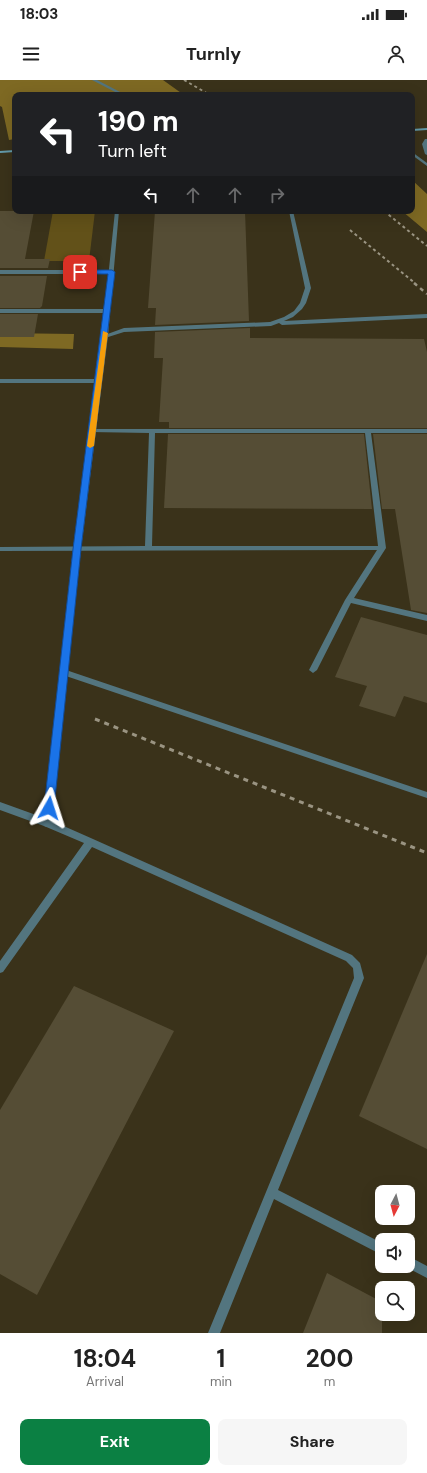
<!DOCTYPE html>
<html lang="en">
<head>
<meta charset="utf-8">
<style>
  body { margin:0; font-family:"DM Sans",sans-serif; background:#f6f6f6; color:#222; height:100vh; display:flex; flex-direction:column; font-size:15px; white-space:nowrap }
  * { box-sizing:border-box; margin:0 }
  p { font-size:13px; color:#767676 }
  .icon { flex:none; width:22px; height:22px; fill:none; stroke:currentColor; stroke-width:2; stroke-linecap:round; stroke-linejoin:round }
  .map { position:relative; height:1253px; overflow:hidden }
  .details { display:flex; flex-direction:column; background:#fff; flex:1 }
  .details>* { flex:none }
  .banner { position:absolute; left:12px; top:12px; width:403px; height:122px; border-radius:8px; box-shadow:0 4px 16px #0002; background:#202124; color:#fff; overflow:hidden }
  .needle { width:26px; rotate:186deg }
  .fabs { position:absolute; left:375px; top:1105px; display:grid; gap:8px }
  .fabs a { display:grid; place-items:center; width:40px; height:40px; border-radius:8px; background:#fff; box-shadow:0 4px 16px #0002; font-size:20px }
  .pin { position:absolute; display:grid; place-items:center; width:34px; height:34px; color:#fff; margin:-17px; border-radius:8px; box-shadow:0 2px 6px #0006 }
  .me { position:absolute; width:44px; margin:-22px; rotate:6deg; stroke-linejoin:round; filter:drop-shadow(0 0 3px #0008) }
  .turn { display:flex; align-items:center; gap:14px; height:84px; padding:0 20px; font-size:18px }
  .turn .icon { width:52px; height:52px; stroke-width:2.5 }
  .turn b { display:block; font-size:28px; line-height:34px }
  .lanes { display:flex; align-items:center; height:38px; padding:0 20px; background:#0003; justify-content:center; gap:20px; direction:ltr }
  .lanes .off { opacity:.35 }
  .eta { display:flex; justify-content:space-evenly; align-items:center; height:68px; text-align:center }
  .eta b { font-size:24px; font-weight:700; line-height:28px }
  .cta { display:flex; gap:8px; margin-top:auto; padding:8px 20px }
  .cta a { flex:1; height:46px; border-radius:8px; background:#0b8043; color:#fff; font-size:16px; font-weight:700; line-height:46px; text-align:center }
  .cta a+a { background:#f6f6f6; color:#222 }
  .status { display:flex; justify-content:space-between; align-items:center; height:28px; padding:0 20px; background:#fff; direction:ltr }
  .status svg { height:11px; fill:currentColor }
  header { display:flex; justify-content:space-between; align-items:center; height:52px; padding:0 20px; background:#fff; font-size:18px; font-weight:700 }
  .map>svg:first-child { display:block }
  .green { fill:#625119 }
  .forest { fill:#7e6923 }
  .building { fill:#554d35 }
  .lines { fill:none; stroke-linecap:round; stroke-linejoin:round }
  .service { fill:#53757f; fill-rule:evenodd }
  .minor { fill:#53757f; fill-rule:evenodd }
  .secondary { fill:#639aaa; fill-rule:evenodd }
  .rail-far2 { stroke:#9a9482; stroke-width:2; stroke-dasharray:3 3; stroke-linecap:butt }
  .rail-far1 { stroke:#9a9482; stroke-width:2.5; stroke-dasharray:4 4; stroke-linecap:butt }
  .rail { stroke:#9a9482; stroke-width:3; stroke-dasharray:5 5; stroke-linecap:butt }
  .route { fill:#1a73e8; stroke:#114b97 }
  .slow { fill:#f59e0b }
</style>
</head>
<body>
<div class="status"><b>18:03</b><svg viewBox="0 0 49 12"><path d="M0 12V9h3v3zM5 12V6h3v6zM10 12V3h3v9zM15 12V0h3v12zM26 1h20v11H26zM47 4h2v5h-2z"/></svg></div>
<header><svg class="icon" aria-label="menu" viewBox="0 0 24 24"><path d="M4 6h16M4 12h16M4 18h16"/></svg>Turnly<svg class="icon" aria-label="person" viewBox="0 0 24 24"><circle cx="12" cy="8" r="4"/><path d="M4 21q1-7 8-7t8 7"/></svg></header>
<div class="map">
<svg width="427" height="1253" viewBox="0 0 427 1253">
  <rect width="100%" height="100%" fill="#3a321a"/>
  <path class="green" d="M53,131h42l-6,50h-45z"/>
  <g class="forest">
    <path d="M0,0h163l21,15h-169v44l-6,1 -7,-33 -2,-1z"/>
    <path d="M412,100l15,14v38l-25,-21h10z"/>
    <path d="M0,253l74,1 -1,15 -73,-2z"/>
  </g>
  <g class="building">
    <path d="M0,131h34l-9,48h25l-2,9h-48z"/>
    <path d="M155,131h90l4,110 -94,4 1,-17h-8z"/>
    <path d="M0,196h47l-5,30 -2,2h-40z"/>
    <path d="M0,234h38l-4,23h-34z"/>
    <path d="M250,248v10l174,1 3,13v76h-258v-6h-10l4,-64h-9l1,-26z"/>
    <path d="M168,354h196l8,75 -208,-1z"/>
    <path d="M373,354h54v179l-16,-3 -16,-101h-13z"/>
    <path d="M361,537l66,18v68l-23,-7 -9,21 -36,-11 8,-20 -32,-9z"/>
    <path d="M427,874v195l-68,-33z"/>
    <path d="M74,906l100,45 -137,264 -37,-21v-164z"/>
    <path d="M327,1193l55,29v31h-79z"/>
  </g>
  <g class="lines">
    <g class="service">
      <path d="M92,0h5l29,15h-5z"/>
      <path d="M425,59h2v16l-2,-1 -3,-10z"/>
      <path d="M412,72l15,11v3l-15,-11z"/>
      <path d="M289,131h4l18,77 -5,15 -4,6 -9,8 -9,4 143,-7v4l-145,7 -3,-2 -8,3 -147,6 -19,6 -3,-2 22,-8 146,-6 14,-5 10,-6 6,-8 5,-15z"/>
      <path d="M0,190h112l3,2 -3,2h-112z"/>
      <path d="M0,229h107l3,2 -3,2h-107z"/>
      <path d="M0,299h99l3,2 -3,2h-99z"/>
      <path d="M92,349h335v4h-56l15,115 -32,50 73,17v6l-76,-18 -34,67 -4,3 -4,-3 36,-70 32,-50 -377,1v-4l145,-1 4,-113 -59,-1 -1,-1zM155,353h210l13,113h-226z"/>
      <path d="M63,589l364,123v6l-367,-124 -1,-2z"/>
      <path d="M0,722l50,18 43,19 259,116 8,8 4,15 -86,212 104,53v12l-108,-56 -54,134h-12l146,-355 -1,-10 -7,-7 -254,-114 -89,125 -3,1v-12l84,-118 -40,-17 -44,-16z"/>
      <path d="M408,1176l19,10v12l-23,-12h4z"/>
    </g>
    <path class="minor" d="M115,131h4l-11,125 -27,213 -30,274 -1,3 -3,1 -3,-1 -1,-3 30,-274 29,-213z"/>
    <g class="secondary">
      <path d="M427,48v2l-15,1v-2z"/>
      <path d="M15,70v2l-15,1v-2z"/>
    </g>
    <g class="rail-far2">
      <path d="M184,0l26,15"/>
      <path d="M384,131l43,35"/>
      <path d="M350,150l66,54"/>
    </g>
    <path class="rail-far1" d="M414,203l13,11"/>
    <path class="rail" d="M95,639l332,134"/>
  </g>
  <path class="route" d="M112,190l3,2 -34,277 -27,259 -2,3h-7l-1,-3 29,-259 35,-275h-28l-3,-2 3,-2z"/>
  <path class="slow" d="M103,251l5,2 -14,113 -4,2 -3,-2z"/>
</svg>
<div class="fabs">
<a><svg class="needle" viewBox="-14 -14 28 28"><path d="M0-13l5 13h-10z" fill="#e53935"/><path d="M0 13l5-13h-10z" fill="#767676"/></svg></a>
<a><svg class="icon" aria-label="sound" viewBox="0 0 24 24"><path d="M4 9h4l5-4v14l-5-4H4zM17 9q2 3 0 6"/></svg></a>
<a><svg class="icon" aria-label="search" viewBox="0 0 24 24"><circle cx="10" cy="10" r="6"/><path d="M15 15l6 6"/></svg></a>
</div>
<div class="pin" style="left:80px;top:192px;background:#d93025"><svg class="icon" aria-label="arrive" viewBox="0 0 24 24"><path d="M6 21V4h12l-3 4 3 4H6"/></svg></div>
<svg class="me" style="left:49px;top:728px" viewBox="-20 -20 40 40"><path d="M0-17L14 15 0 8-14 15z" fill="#1a73e8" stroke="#fff" stroke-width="4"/></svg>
<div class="banner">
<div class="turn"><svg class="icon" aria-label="left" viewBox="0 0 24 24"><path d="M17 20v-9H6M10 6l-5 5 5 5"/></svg><div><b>190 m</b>Turn left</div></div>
<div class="lanes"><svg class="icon" aria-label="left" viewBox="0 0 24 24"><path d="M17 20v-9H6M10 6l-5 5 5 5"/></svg><svg class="icon off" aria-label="ahead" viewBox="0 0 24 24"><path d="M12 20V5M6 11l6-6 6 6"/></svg><svg class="icon off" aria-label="ahead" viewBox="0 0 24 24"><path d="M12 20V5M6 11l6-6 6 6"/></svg><svg class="icon off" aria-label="right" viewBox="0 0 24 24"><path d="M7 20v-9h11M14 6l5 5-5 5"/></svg></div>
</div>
</div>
<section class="details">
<div class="eta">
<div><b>18:04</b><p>Arrival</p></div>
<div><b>1</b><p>min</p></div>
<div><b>200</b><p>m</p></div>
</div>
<div class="cta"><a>Exit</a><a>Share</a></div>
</section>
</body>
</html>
